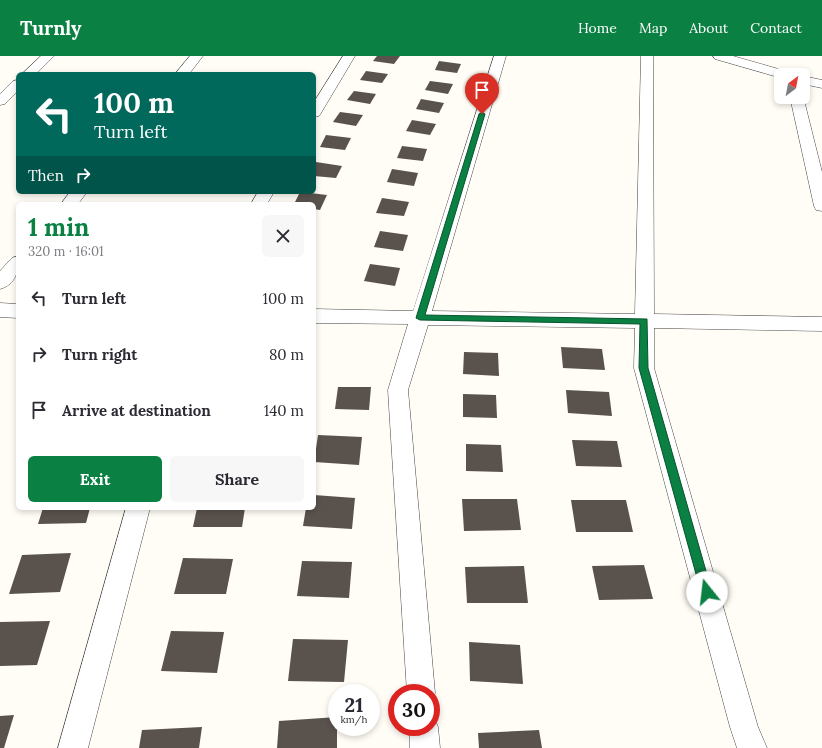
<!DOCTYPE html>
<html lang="en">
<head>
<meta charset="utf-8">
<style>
  body { margin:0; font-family:Lora,serif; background:#f7f7f7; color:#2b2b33; height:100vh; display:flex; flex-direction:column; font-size:15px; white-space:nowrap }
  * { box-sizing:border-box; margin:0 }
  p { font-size:13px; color:#7c7c81 }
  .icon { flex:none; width:22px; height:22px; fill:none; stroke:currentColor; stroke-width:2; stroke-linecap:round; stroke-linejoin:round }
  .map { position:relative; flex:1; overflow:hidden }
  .panel { position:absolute; left:16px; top:146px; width:300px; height:308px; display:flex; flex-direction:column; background:#fff; border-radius:6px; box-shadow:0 2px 6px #0003 }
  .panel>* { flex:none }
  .banner { position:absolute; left:16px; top:16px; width:300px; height:122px; border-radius:6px; box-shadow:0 2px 6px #0003; background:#00695c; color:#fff; overflow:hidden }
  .needle { width:26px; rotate:32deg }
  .tools { position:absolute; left:774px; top:12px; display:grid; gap:8px }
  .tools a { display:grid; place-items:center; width:36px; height:36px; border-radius:6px; background:#fff; box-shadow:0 2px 6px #0003; font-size:20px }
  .speed { position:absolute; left:328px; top:628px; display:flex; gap:8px; font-size:20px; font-weight:700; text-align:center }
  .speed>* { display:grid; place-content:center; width:52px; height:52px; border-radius:50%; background:#fff; box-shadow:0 2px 6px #0003; line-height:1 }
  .speed small { font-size:10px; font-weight:400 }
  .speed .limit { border:6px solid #d22; background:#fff; color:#111 }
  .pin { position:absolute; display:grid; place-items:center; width:34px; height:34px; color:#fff; margin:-41px -17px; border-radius:50% 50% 50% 0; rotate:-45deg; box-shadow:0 0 4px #0007 }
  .pin .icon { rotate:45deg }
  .me { position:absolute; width:44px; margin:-22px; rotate:344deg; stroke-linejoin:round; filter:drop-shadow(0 0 3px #0008) }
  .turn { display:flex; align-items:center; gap:14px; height:84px; padding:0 12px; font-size:18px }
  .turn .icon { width:52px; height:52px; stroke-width:2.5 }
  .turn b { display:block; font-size:28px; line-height:34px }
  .then { display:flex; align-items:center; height:38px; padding:0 12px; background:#0003; gap:8px; font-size:15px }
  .round { display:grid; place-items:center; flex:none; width:42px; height:42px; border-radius:6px; background:#f7f7f7 }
  .head { display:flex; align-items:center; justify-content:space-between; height:68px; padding:0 12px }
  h1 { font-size:24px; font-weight:700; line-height:30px; color:#0b8043 }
  .cta { display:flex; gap:8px; margin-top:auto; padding:8px 12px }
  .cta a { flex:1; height:46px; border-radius:6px; background:#0b8043; color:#fff; font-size:16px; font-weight:700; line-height:46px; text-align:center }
  .cta a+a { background:#f7f7f7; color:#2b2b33 }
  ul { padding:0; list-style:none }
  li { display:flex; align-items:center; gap:12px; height:56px; padding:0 12px }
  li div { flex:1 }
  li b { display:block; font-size:15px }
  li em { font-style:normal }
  header { display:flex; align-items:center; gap:24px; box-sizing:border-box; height:56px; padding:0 20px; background:#0b8043; color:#fff }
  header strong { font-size:19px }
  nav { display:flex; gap:22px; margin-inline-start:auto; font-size:14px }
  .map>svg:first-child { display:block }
  .building { fill:#5a524d }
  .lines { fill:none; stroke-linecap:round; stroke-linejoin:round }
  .street-casing { stroke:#444; stroke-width:1 }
  .street { fill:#fff; fill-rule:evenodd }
  .route { fill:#0b8043; stroke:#07532c }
</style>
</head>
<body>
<header>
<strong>Turnly</strong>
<nav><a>Home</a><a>Map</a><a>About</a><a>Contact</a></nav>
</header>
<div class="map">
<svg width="822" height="692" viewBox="0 0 822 692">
  <rect width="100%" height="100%" fill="#fffdf5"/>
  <g class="building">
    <path d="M377,0h23l-6,8 -21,-3z"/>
    <path d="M439,5l22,3 -4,9 -22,-3z"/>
    <path d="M366,15l22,3 -6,9 -22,-3z"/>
    <path d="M430,25l23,3 -5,10 -23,-4z"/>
    <path d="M354,35l22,3 -6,10 -23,-4z"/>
    <path d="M421,43l23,4 -5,10 -23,-4z"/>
    <path d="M340,56l23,3 -7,11 -23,-4z"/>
    <path d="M412,64l24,4 -6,11 -24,-4z"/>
    <path d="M326,79l25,3 -6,12 -25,-3z"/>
    <path d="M402,90l25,3 -4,12 -26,-3z"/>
    <path d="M316,106l26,4 -6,12 -22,-2v-10z"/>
    <path d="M392,113l26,4 -4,13 -27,-4z"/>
    <path d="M300,136h2l25,3 -7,15 -6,-1v-5h-20z"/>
    <path d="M382,142l27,4 -5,14 -28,-3z"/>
    <path d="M380,175l28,4 -5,16 -29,-4z"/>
    <path d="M370,208l30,4 -5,18 -31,-5z"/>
    <path d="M561,291l41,2 3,21 -42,-2z"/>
    <path d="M464,296l34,1 1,23 -36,-2z"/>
    <path d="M338,331h33l-2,23 -34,-1z"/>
    <path d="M566,334l43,2 3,24 -44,-3z"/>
    <path d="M463,338l33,1 1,23 -34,-1z"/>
    <path d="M318,379l44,2 -3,28 -45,-3z"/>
    <path d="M572,384l45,1 5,26 -46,-1z"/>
    <path d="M466,388l35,1 2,27 -37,-1z"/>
    <path d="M314,439l41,3 -3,31 -49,-3 3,-18h8z"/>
    <path d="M462,443h55l4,31 -57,1z"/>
    <path d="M571,444h55l7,32h-57z"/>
    <path d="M43,452h47l-4,15 -48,1z"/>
    <path d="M197,452h48l-3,19h-49z"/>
    <path d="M71,497l-11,39 -51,2 13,-39z"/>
    <path d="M183,502l50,1 -7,35h-52z"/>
    <path d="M302,505l50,1 -3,36 -52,-2z"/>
    <path d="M644,509l9,34 -54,1 -7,-34z"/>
    <path d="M524,510l4,37h-61l-2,-36z"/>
    <path d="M50,565l-13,44 -37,1v-44z"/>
    <path d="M171,575l53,1 -7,41 -56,-2z"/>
    <path d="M293,583l55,1 -4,42 -56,-1z"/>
    <path d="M469,586l51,3 3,39 -53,-3z"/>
    <path d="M14,659l-10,33h-4v-32z"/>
    <path d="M337,661v31h-60l2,-27z"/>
    <path d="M202,671l-3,21h-60l3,-18z"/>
    <path d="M539,674l3,18h-63l-1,-15z"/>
  </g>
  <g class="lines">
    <defs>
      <g id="street">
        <path d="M41,0h13l-18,18h-14z"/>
        <path d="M190,0h13l-14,18h-14z"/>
        <path d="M343,0h12l-34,57 -2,3 -5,1v-15z"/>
        <path d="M494,0h12l-74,255 203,3 6,-258h12l1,258 168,3v14l-168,-3v40l104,359 9,21h-30l-7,-21 -96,-359 1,-40 -207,-3 -20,65 27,303 -4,10v-10h-24l-19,-303 20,-66 -94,-1v-14l99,2z"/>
        <path d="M713,0h20l56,16 2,3h-10v3l-66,-19z"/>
        <path d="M803,20l19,4v8l-19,-4z"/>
        <path d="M18,24v11l-13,13 -5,1v-11l13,-13z"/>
        <path d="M803,40l19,76v39l-6,-1 -2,-4 -24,-109z"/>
        <path d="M70,136h17l-9,12h-17z"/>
        <path d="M258,136h16l-7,12h-16z"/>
        <path d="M18,200c0,15 -1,28 -18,33v-18l12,-13z"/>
        <path d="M0,247l18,1v14l-18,-1z"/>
        <path d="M126,452h24l-62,240h-30z"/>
        <path d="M431,659l3,2 4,10 2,21h-30v-21h21z"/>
      </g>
    </defs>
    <use href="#street" class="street-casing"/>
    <use href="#street" class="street"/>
  </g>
  <path class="route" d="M482,56l3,2 -60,201 222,4 1,49 64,224 -1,4 -4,2 -4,-2 -2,-4 -62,-224 1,-44 -220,-4 -4,-2 63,-204z"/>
</svg>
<div class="tools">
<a><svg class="needle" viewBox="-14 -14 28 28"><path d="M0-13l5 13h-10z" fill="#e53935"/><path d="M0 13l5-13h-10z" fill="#7c7c81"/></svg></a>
</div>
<div class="speed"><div>21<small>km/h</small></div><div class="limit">30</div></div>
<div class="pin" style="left:482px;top:58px;background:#d93025"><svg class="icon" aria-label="arrive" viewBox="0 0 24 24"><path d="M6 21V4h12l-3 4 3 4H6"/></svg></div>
<svg class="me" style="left:707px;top:536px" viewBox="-20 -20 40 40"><circle r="19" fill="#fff"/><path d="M0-13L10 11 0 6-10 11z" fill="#0b8043"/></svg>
<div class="banner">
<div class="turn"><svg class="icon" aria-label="left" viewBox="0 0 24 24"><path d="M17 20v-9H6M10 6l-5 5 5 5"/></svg><div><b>100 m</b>Turn left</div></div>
<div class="then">Then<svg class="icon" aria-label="right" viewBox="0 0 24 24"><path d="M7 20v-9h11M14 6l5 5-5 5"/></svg></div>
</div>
<section class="panel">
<div class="head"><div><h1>1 min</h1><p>320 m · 16:01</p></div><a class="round"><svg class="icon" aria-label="close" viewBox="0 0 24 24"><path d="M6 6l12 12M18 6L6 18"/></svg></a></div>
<ul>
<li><svg class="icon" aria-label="left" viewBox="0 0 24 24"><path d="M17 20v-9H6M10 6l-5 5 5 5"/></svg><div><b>Turn left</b></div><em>100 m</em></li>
<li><svg class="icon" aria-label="right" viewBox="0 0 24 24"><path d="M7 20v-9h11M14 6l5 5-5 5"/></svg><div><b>Turn right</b></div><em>80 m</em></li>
<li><svg class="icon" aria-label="arrive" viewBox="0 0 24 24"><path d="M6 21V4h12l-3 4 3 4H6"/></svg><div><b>Arrive at destination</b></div><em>140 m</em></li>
</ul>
<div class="cta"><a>Exit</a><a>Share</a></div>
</section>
</div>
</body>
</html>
